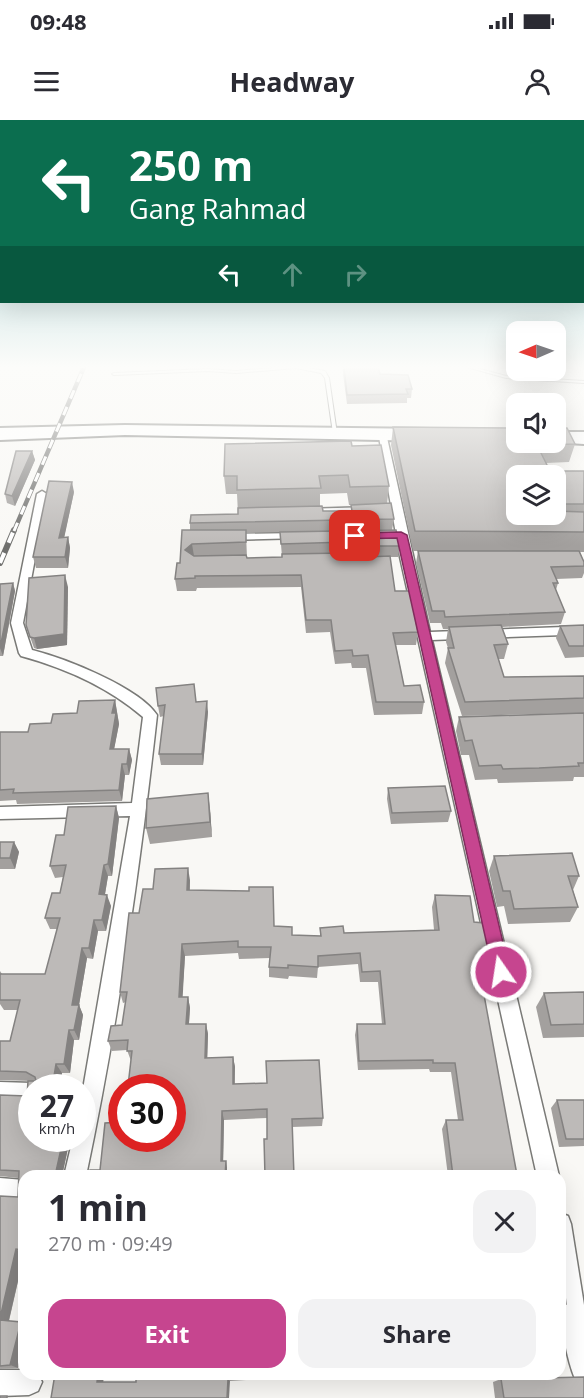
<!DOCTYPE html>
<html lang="en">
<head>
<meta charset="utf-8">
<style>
  body { margin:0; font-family:"Open Sans",sans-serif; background:#f2f2f3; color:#2b2b33; height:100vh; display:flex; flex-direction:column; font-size:22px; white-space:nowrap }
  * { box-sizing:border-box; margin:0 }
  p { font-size:20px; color:#7c7c81 }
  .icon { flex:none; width:33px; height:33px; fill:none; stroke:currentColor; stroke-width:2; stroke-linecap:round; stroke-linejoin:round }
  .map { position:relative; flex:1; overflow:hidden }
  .details { position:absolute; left:18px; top:1050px; width:548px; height:210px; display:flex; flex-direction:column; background:#fff; border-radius:18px; box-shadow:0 6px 24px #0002 }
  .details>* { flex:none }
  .hud { position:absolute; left:0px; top:0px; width:585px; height:183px; box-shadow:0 6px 24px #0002; background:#0b6e4f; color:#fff; overflow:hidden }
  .needle { width:39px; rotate:268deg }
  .controls { position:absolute; left:506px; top:201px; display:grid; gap:12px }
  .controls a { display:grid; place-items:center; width:60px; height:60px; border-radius:12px; background:#fff; box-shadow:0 6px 24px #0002; font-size:30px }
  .speed { position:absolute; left:18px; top:954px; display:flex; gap:12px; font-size:30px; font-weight:700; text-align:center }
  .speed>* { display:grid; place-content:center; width:78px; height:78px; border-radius:50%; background:#fff; box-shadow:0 6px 24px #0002; line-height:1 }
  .speed small { font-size:15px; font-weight:400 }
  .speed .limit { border:9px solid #d22; background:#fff; color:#111 }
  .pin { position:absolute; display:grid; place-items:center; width:51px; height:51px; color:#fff; margin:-26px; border-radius:12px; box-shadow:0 3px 9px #0006 }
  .me { position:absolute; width:66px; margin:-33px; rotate:347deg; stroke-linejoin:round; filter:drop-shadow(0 0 4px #0008) }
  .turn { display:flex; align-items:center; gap:21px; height:126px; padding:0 30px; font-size:27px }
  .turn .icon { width:78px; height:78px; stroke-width:2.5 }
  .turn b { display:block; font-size:42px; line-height:51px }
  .lanes { display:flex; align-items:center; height:57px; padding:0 30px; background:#0003; justify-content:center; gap:30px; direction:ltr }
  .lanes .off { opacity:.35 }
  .round { display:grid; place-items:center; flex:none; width:63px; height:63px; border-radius:18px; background:#f2f2f3 }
  .headline { display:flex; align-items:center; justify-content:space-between; height:102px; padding:0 30px }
  h1 { font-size:36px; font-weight:700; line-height:45px }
  .primary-button { display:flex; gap:12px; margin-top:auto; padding:12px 30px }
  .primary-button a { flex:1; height:69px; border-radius:18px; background:#c6458f; color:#fff; font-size:24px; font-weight:700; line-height:69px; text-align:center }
  .primary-button a+a { background:#f2f2f3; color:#2b2b33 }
  .status { display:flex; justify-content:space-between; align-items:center; height:42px; padding:0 30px; background:#fff; direction:ltr }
  .status svg { height:16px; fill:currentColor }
  header { display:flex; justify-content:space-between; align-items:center; height:78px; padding:0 30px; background:#fff; font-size:27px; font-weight:700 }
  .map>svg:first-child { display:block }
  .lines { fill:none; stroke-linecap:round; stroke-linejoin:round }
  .lane-casing { stroke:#7a7a77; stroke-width:2 }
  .street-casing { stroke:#7a7a77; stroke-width:3 }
  .highway-casing { stroke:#7a7a77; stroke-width:4 }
  .lane { fill:#fff; fill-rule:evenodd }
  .street { fill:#fff; fill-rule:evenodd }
  .highway { fill:#fff; fill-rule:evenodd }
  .rail-far1-casing { stroke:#70706e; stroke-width:4.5 }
  .rail-casing { stroke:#70706e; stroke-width:6 }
  .rail-far1 { stroke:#fff; stroke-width:3; stroke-dasharray:9; stroke-linecap:butt }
  .rail { stroke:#fff; stroke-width:4; stroke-dasharray:11; stroke-linecap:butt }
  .wall { fill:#a3a09e; fill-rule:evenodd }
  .shaded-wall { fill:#848281 }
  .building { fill:#bdbab8; stroke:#848281; stroke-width:1.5 }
  .route { fill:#c6458f; stroke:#812d5d; stroke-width:1.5 }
</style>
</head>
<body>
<div class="status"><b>09:48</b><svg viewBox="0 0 49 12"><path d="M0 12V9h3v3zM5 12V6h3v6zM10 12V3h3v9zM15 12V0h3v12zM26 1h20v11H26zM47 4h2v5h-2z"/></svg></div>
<header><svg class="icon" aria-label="menu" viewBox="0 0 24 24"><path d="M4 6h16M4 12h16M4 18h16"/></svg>Headway<svg class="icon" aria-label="person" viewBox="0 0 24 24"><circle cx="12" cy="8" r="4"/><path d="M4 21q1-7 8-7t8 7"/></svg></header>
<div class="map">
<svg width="584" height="1278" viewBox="0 0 584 1278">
  <rect width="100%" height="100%" fill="#f9f8f5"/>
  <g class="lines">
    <defs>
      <g id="lane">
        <path d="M285,247h18l22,4 4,7 8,56 -4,-1 -8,-55 -4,-5 -25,-5 -60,5 -28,-2 -94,4 -2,-1 2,-1 94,-4 28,2z"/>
        <path d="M467,247h6l33,9 78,5v2l-78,-5z"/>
      </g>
      <g id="street">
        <path d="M378,311l8,2 44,199 134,-5 6,4 -6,4 -132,5 127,536h-22l-137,-619z"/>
        <path d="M42,371l5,3 -24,129 9,27c32,8 107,37 125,65 -17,154 -39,309 -71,461h-22l9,-38h9v-43l48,-279 -130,3v-12l132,-4 11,-86c-35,-30 -78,-49 -122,-61l-2,-3 -8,-30 26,-129z"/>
        <path d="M370,387l4,1v4l-70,3 -5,-3 5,-3z"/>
        <path d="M299,413l6,3 -2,2 -76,2 -6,-3 6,-3z"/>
        <path d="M0,962l32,1 8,5h-8v15l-32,-1z"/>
        <path d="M0,1058l24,2v22l-24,-2z"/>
        <path d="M560,1093l8,3 3,8 13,81v78l-9,-4c-17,-41 -20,-123 -15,-166z"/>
        <path d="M0,1250h24v4h14l4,8 -4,9 -9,4 -29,1z"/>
      </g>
      <g id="highway">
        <path d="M125,305l305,4 7,2 2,4 -2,4 -7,2 -305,-6 -125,5v-12z"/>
        <path d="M555,312h29v12l-33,-2h4z"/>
      </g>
    </defs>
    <use href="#lane" class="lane-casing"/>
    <use href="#street" class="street-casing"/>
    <use href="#highway" class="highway-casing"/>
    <use href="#lane" class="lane"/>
    <use href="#street" class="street"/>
    <use href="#highway" class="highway"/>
    <defs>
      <path id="rail-far1" d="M14,411l70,-164"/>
      <path id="rail" d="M0,443l14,-33"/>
    </defs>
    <use href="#rail-far1" class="rail-far1-casing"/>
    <use href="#rail" class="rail-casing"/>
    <use href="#rail-far1" class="rail-far1"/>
    <use href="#rail" class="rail"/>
  </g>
  <g class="wall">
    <path d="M343,247l37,7 32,15 -1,9h-4v5l-60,1 -4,-30z"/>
    <path d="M393,307l182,17 -6,18 -23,1 4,8h34v81h-4l4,10v11l-2,5 -26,1 2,4 -2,7 9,22 -4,12 -59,3 6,17 -4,15h-6l6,18 80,-1v37l-122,3 -17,-53 3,-15 -2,-6 2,-13h-5l-2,-6h-11l-14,-60 2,-12h93h-98l-22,-106zM516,356h39v38h-39z"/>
    <path d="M352,326l37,40 -2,18 7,15 -2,11 8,16 -2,11h-8l5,34 23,41 -2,13h-20l8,41 20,16 -2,12 -48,1 -8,-47h-14l-1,-5 -16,1 -5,-32 -24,1 -5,-46 -104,1 -1,3h-19l-2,-12 15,-49v-7l48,-9 -1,-20h-11l-2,-18zM347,373l2,12h2v6h-28l-3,-5v-12zM280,412l2,25 -35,1 -1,-25z"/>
    <path d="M32,331l3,9 -20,46 -8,-3 -2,-9z"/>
    <path d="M74,372l-10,45h4l2,11 -2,20h-32l-3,-11z"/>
    <path d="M13,463l2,8 -12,65h-3v-72z"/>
    <path d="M68,467l-1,58 -30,4 -3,-1 -8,-23z"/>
    <path d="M584,505v32l-19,1 -9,-20 4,-12z"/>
    <path d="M115,580l4,24 -5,25h15l3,11 -3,15h-4l-3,26 -105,3 -1,-4 -16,1v-69h28z"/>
    <path d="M196,582l12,10 -5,53h-42l-2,-11 5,-38 -4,1 -2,-11z"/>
    <path d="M584,593v64h-10l-1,4 -75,2 -1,-4 -22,1 -6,-25h-8l-5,-24 3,-14z"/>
    <path d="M388,668l63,23 -3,11 -57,2 -4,-25z"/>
    <path d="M116,686l3,12 -7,58h-4l-3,18 6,12 -5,25h-8l-5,28 -6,-1 -8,47 4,10 -4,25h-5l-4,33h-8l-3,15h-27v50l31,2 5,8 -6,28h-38v79l-15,66 12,1 3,1v21l-6,24 -18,1v-173l18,1v-19l-18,-2v-81l27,1 5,-15 -32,-1v-39h10l8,-31h-14l-4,-6v-33l2,3h43l12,-45h-7l-5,-11 15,-25 3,-16 -8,1 -5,-12 14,-31z"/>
    <path d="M210,689l2,28 -62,7 -4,-16z"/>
    <path d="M0,722h14l5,10 -4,17h-15z"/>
    <path d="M494,736l85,20 -6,14 5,17 -8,15 -62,2 -4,-18 -7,1 -8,-36z"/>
    <path d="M190,760v10l84,36 18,9 28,1v-8l24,5 90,-3 -2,-23 3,-12 39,27 21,51 -5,11h-8l35,191 -69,1 -6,-47 4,-9h12l-7,-48h-21l-1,-3 -71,1 -3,-35 2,-11h25l-4,-42h-18l-2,-18 -40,3 -1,11 -28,-2 -1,3 -19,-2v-10l1,-9 -31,1 -1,-6 -53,3 -3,41h6l2,11 -1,16h17l2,10 -1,24 26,-1 2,10v17l88,34 -1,8 -30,1 -25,12v-21l-43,2 -1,41h3l1,7 -127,2 72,-32v-50h-43l-1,-2 3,-25 -4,-11 -15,1 -4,-10 14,-16 4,-23 -3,1 -3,-11 19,-79 14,-24z"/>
    <path d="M584,872v45l-41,1 -7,-31 8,-14z"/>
    <path d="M557,980h27v46l-25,1 -8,-39z"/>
    <path d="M55,1254h49l-1,8h33v-8h110v6l-16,1 -179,17z"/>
    <path d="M501,1259l83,19h-89l-2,-16z"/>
  </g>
  <g class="shaded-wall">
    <path d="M32,331l3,9 -20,46 -3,-10z"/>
    <path d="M72,362l2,10 -12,56 -3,-10z"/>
    <path d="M68,417l2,11 -2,20 -3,-11z"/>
    <path d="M192,424l2,12 -9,-6z"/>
    <path d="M65,455l3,12 -1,58 -30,4 -3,-11z"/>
    <path d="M13,463l2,8 -12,65 -3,-8z"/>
    <path d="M115,580l4,24 -7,36 -2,-11 2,-36z"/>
    <path d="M207,581l1,11 -5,53 -1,-11z"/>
    <path d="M129,629l3,11 -3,15 -2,-11z"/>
    <path d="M122,644l3,11 -3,26 -3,-11z"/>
    <path d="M208,673l2,16 2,28 -2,-15z"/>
    <path d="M116,686l3,12 -7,58 -4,-12z"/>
    <path d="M14,722l5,10 -4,17 -5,-11z"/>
    <path d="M104,745l4,11 -5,30 -4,-12z"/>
    <path d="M188,748l2,12 -1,22 -2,-12z"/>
    <path d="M107,775l4,11 -5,25 -4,-11z"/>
    <path d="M94,800l4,11 -5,28 -4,-11z"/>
    <path d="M182,824l3,12 -3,52 -3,-11z"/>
    <path d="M82,828l5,10 -8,47 4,10 -4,25 -5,-10 -2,-25z"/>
    <path d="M188,877l2,11 -2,27 -2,-11z"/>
    <path d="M206,904l2,10 -1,34 -2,-10z"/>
    <path d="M69,910l5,10 -4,33 -6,-9z"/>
    <path d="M233,937l2,10 -1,26 -1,-9z"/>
    <path d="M56,944l6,9 -3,15h-7z"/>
    <path d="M222,991l2,9 -1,48 -2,-7z"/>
    <path d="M63,1020l5,8 -6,28h-7z"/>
    <path d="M226,1041l1,7v8h-2z"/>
    <path d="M16,1129l8,6 -16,69 -8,-4v-2z"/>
    <path d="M21,1202l3,1v21l-6,24 -8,-3z"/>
    <path d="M98,1254h6l-1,10 -6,-2z"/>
    <path d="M228,1259l2,2 -1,17h-2z"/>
  </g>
  <g class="building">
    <path d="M344,247h34l2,7 28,1 4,14h-6l2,5 -61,1z"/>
    <path d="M393,307l123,1v14h39v-14h12l8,16 -38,1 13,26h34v33h-29v-28h-39v38h39v-3l29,1v20l-169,-1z"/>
    <path d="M351,321l1,5 29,-1 8,41 -39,1 -2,-12 -29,1 2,12 -84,2v-14h-13l1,-32z"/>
    <path d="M16,331h16l-20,45 -7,-2z"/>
    <path d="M49,361l23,1 -13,56 9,-1 -3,20h-32z"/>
    <path d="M391,383l3,16 -204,4 1,-8 47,-1v-6l84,-2 1,5h29l-1,-6z"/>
    <path d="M182,410h64v12l-54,2 -7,6 9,6 52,-1 1,3 35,-1v-3l65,-1 18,4 25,-1 5,35h15l8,41 -25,1 11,53 16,-1 4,17h-48l-8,-47 -15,1 -1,-6 -17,1 -4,-31h-25l-5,-45 -106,1v2l-20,1 2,-16h3z"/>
    <path d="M396,410l4,16h-35l-18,-4 -66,2 -1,-12z"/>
    <path d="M418,431h161l5,11v4l-33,1 7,16h-5l12,29 -120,5 -1,-6h-12z"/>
    <path d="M65,455l-1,59 -30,4 -4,-1 -4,-12 3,-47z"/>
    <path d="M13,463l-13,65v-64z"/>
    <path d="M501,505l7,19 -14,1 10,32 80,-1v22l-119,4 -17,-54h6l-5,-21z"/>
    <path d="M584,505v21h-15l-9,-20z"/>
    <path d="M194,564l2,18 11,-1 -5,53h-43l6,-49 -7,1 -2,-18z"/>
    <path d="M115,580l-3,13h4l-6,36h19l-2,15h-5l-3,26 -106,3 1,-4 -14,1v-58h28l2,-8 21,-1 2,-9 24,-1 2,-12z"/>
    <path d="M584,593v50h-6l1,3 -40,2 -36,1 -2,-4 -22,1 -7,-26 -7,1 -6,-24z"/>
    <path d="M445,666l6,25 -59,2 -4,-25z"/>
    <path d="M208,673l2,29 -64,6 1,-29z"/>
    <path d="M116,686l-8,58 -4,1 -5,29 8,1 -5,25h-8l-5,28h-7l-10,57h7l-5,25h-5l-5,34h-8l-4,24h-20v50l31,2 -8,36h-31v74l-8,-1 -16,69v-122l18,1 1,-26 -19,-1v-75l27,1 1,-15h8l-1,-4 -9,-5 -26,-1v-30h10l10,-41h-20v-26h45l15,-56h-15l7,-25h8l6,-28 -16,1 6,-31h8l4,-28z"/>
    <path d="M0,722h14l-4,16h-10z"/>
    <path d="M572,733l7,23h-11l10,31 -64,2 -4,-18h-7l-9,-35z"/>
    <path d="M188,748l-1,22 62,1v-4h24l1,39 18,1v8l29,1 -1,-8 23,-2 1,7 95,-3 -4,-35 35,1 4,26 10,1 11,50h-15l37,202h11v1h-88h13l-7,-56h17l-8,-57h-22v-3l-74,1 -2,-37h28l-5,-53 -18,1 -2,-19 -42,3v11l-30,-2v3l-19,-1 2,-20h-33v-6l-56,3 -3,53h9l-2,27h20l-1,34 28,-1v27l34,-1 -1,-22 53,-1 4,58 -31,1 2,57h-29l-1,-37h3v-30l-45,2 -1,50h5l-1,15h-136l1,-6h10l5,-47 17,-1v16h50v-50h-13l1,-3 -32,1 4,-35h-5l1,-11 -20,1 3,-15 11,-1 5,-33h-7l9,-79h10l4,-24h10l2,-20z"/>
    <path d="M584,872v32l-33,1 -7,-32z"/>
    <path d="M557,980h27v39h-18z"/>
    <path d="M560,1136l6,48h-6z"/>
    <path d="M0,1200l21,2 -11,43 -10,1z"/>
    <path d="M55,1254h43l-1,8h39v-8h109v4l-17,1 -1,19h-176z"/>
    <path d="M584,1257v21h-80l-3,-19z"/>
    <rect x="0" y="1276" width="7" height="2"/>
  </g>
  <linearGradient id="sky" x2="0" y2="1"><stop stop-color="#97cbcd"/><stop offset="0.58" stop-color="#fcfcfa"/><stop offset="1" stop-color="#fcfcfa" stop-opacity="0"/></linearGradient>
  <rect width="584" height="426" fill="url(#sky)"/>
  <path class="route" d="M401,412l6,3 103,437 -3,6 -6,2 -6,-2 -2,-6 -96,-434 -42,1 -5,-3 5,-3z"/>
</svg>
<div class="controls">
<a><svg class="needle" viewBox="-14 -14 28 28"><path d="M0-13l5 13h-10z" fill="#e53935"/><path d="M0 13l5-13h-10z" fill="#7c7c81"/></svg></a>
<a><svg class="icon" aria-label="sound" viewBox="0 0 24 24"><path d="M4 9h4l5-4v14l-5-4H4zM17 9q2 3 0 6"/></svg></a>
<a><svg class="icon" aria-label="layers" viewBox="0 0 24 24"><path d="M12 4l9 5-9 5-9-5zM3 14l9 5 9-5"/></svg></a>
</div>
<div class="speed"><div>27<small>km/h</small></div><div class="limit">30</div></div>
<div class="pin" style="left:355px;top:416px;background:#d93025"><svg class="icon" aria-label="arrive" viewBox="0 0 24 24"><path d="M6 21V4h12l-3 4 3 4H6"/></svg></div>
<svg class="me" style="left:501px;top:852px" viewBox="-20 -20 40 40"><circle r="17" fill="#c6458f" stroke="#fff" stroke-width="3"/><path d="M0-11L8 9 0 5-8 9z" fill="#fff"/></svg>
<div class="hud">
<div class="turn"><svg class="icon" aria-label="left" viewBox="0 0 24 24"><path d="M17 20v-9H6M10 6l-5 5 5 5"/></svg><div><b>250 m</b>Gang Rahmad</div></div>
<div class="lanes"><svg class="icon" aria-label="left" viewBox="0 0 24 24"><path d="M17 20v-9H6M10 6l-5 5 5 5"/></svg><svg class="icon off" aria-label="ahead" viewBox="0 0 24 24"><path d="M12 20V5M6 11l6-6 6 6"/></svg><svg class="icon off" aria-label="right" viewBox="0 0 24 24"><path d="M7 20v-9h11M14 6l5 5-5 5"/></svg></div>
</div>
<section class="details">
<div class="headline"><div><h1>1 min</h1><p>270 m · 09:49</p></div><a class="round"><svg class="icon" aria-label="close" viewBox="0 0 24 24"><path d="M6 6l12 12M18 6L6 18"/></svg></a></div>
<div class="primary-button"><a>Exit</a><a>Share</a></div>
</section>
</div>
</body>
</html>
